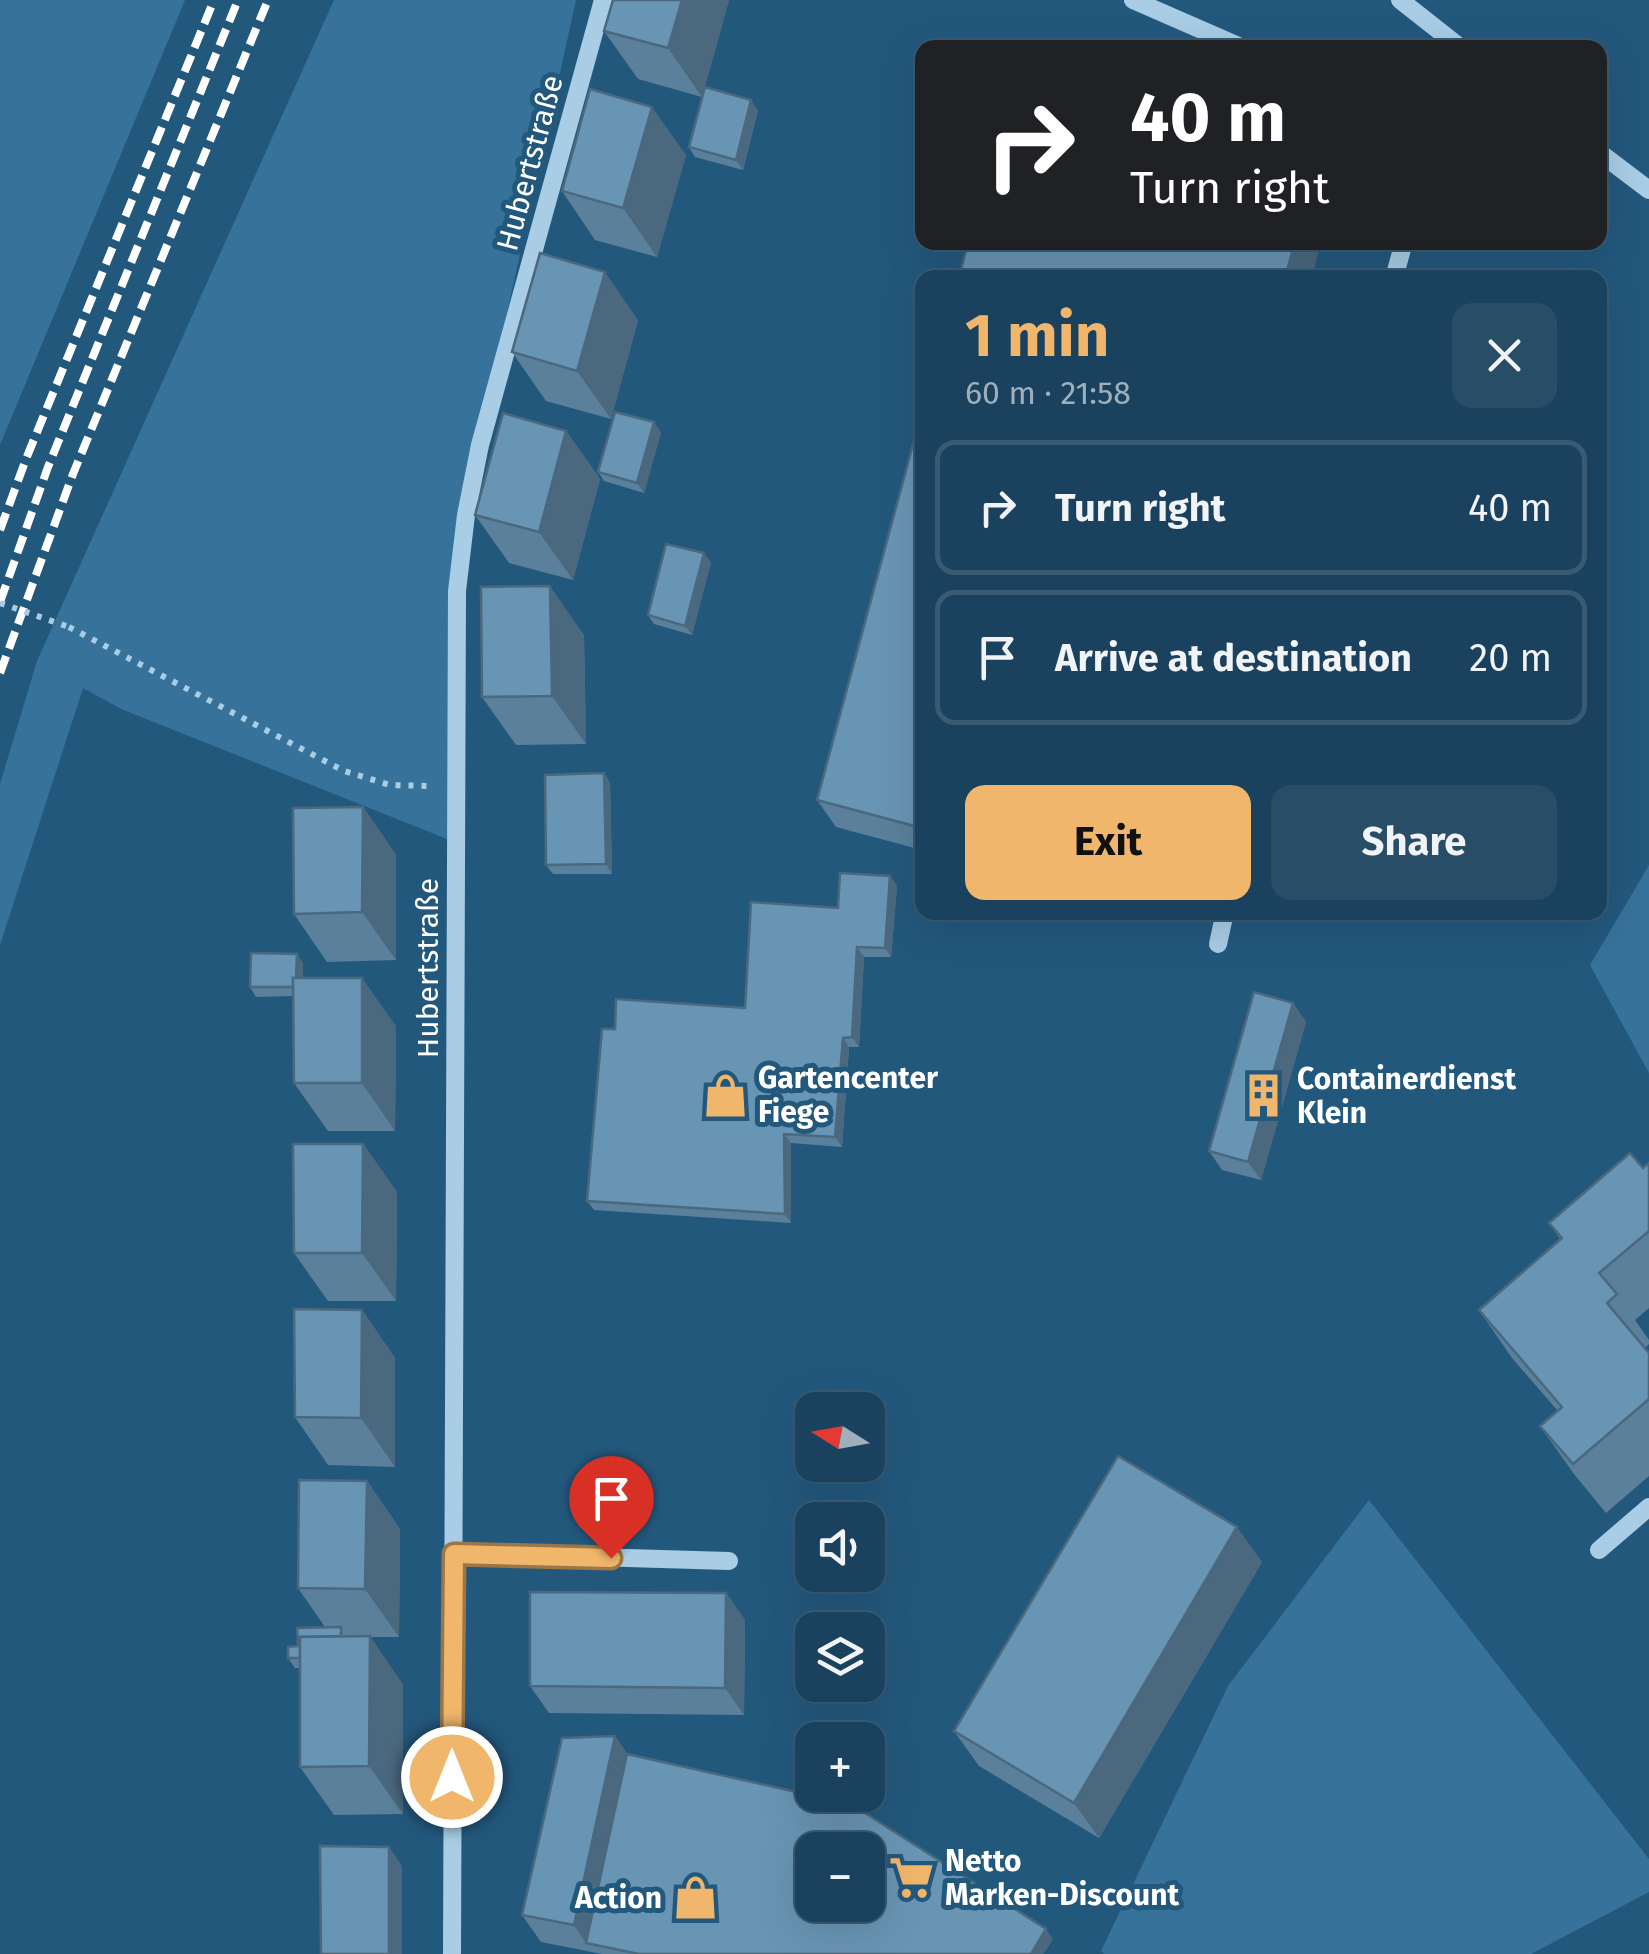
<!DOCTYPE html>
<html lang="en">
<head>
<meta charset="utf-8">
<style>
  body { margin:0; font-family:"Fira Sans",sans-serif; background:#274d67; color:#f1f3f6; height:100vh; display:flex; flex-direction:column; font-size:38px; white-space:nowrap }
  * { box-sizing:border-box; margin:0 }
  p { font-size:32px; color:#9fb0bc }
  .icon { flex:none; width:55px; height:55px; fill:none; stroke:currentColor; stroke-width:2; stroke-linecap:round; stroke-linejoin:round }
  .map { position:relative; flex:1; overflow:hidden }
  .sheet { position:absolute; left:915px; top:270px; width:692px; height:650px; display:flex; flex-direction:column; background:#1a425e; border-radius:20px; box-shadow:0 10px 40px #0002,0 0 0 2px #385b73 }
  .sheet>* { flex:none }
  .top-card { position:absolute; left:915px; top:40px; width:692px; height:210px; border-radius:20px; box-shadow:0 10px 40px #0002,0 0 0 2px #385b73; background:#202124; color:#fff; overflow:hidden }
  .needle { width:65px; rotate:281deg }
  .buttons { position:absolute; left:795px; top:1392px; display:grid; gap:20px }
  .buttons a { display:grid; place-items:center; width:90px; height:90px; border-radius:20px; background:#1a425e; box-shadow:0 10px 40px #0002,0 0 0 2px #385b73; font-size:50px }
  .pin { position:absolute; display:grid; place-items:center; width:85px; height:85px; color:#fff; margin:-102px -42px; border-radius:50% 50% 50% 0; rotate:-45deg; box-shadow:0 0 10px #0007 }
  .pin .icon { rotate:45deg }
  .me { position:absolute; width:110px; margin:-55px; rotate:0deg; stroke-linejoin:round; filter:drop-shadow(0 0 8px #0008) }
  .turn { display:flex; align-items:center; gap:35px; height:210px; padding:0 50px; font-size:45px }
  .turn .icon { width:130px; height:130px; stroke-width:2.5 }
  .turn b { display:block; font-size:70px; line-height:85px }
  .round { display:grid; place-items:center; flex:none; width:105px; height:105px; border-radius:20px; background:#274d67 }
  .headline { display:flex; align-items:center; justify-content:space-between; height:170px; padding:0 50px }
  h1 { font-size:60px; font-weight:700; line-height:75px; color:#f0b66b }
  .button { display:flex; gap:20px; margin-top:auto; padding:20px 50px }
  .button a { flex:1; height:115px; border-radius:20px; background:#f0b66b; color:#111; font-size:40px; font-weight:700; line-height:115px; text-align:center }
  .button a+a { background:#274d67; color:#f1f3f6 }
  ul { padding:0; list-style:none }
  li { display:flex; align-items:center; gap:30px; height:135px; margin:0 20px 15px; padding:0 30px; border:5px solid #385b73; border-radius:20px }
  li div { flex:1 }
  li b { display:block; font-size:38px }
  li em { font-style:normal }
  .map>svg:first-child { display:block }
  .green { fill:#37729a }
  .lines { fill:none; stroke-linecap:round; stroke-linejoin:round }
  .path { stroke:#a8cde5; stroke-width:6; stroke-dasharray:5 8; stroke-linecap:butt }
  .minor { stroke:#a8cde5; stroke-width:18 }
  .rail { stroke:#fff; stroke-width:8; stroke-dasharray:18 8; stroke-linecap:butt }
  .path-bridge { stroke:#a8cde5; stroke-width:6; stroke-dasharray:5 8; stroke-linecap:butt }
  .wall { fill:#5a809b }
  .shaded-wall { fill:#4a687e }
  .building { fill:#6995b4; stroke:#4a687e; stroke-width:2.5; fill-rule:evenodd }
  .route-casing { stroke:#9c7646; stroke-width:25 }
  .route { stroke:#f0b66b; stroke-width:18 }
  .labels { text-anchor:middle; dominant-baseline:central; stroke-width:10; stroke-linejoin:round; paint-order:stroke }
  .street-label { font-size:30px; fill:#fff; stroke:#23587d }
  .poi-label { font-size:30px; font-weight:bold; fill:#fff; stroke:#23587d; text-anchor:start }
</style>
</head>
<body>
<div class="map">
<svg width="1649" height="1954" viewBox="0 0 1649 1954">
  <rect width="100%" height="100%" fill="#23587d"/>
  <g class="green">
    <path d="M0,0h185l-185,445z"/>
    <path d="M334,0h242l-97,440 -22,150 -5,251 -331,-132 -38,-21 -83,257v-161l37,-123z"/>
    <path d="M1649,865v208l-59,-108z"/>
    <path d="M1369,1500l280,359v33l-118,62h-427l-3,-3 127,-265z"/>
  </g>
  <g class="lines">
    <path class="path" d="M69,627l275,144 46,14 40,1"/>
    <g class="minor">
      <path d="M1133,0l110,48"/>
      <path d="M1400,0l61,48"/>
      <path d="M1600,153l49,37"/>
      <path d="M1394,278l10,-36"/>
      <path d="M1218,944l7,-32"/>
      <path d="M1599,1550l50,-43"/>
      <path d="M454,1553l275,8"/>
      <path d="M452,1954l5,-1363 9,-76 14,-70 123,-445"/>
    </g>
    <g class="rail">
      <path d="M0,530l26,-71 188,-459"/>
      <path d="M0,602l48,-135 190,-467"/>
      <path d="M0,673l73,-199 195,-474"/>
    </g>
    <path class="path-bridge" d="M0,603l69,24"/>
  </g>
  <g class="wall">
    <path d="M613,0h116l-27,97 -64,-18 -34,-48z"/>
    <path d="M758,110l-15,60 -48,-13 -6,-10z"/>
    <path d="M686,155l-29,102 -62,-17 -33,-49z"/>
    <path d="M638,320l-27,99 -65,-18 -34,-49z"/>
    <path d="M922,411v439l-86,-23 -19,-27z"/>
    <path d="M566,431l34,48 -27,101 -64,-17 -34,-48z"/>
    <path d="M661,432l-17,61 -40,-12 -6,-9z"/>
    <path d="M711,562l-19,73 -38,-11 -6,-9z"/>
    <path d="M584,635l2,109 -70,1 -34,-48z"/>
    <path d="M604,773l6,10 2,91h-59l-7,-9z"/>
    <path d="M363,807l33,48v105l-69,2 -33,-48z"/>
    <path d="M890,876l7,10 -6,71h-27l-5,90h-10l-7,100 -51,-4v80l-197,-13 -7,-9 28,-172 130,-21 93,-100z"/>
    <path d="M303,963v15l93,48 -1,105h-67l-34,-48 -1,-87 -37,1 -6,-10z"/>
    <path d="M1293,1003l13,19 -45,158 -39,-10 -13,-19z"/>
    <path d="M363,1144l34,48 -1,109h-68l-34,-48z"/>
    <path d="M1649,1163v145l-14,12 14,20v4l-4,4 4,5v123l-43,37 -32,-39 -34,-48 17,-16 -45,-52 -33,-48 81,-71 -11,-16 94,-55z"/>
    <path d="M362,1310l33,48v109l-67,-2 -33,-48z"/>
    <path d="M367,1481l33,48 -1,108h-29l33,48v129l-69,1 -34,-48v-99h-5l-7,-10 37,-31 -27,-39z"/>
    <path d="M1262,1562l-163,276 -120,-72 -25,-35z"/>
    <path d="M726,1593l19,27 -1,95 -195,-2 -19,-27z"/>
    <path d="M615,1736l12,18 426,185 -10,15h-441l-61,-12 -19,-27z"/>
  </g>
  <g class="shaded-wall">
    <path d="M682,0h47l-27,97 -34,-49z"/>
    <path d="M751,100l7,10 -15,60 -7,-10z"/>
    <path d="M652,107l34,48 -29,102 -34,-49z"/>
    <path d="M1295,242h26l-9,36h-27z"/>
    <path d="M605,272l33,48 -27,99 -34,-48z"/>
    <path d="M654,422l7,10 -17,61 -7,-10z"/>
    <path d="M566,431l34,48 -27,101 -34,-48z"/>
    <path d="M704,553l7,9 -19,73 -7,-9z"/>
    <path d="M550,586l34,49 2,109 -34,-48z"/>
    <path d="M604,773l6,10 2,91 -6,-10z"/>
    <path d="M363,807l33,48v105l-34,-48z"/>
    <path d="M890,876l7,10 -6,71 -6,-9z"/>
    <path d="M857,947l7,10 -5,90 -7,-10z"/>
    <path d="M297,954l6,9v33l-7,-10z"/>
    <path d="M362,978l34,48 -1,105 -33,-48z"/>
    <path d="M1293,1003l13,19 -45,158 -13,-18z"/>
    <path d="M843,1038l6,9 -7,100 -7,-10z"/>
    <path d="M784,1134l7,9v80l-6,-9z"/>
    <path d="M363,1144l34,48 -1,109 -34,-48z"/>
    <path d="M362,1310l33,48v109l-34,-49z"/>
    <path d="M367,1481l33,48 -1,108 -34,-48z"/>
    <path d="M1237,1527l25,35 -163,276 -25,-35z"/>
    <path d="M726,1593l19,27 -1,95 -19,-27z"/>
    <path d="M370,1636l33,49v129l-34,-48z"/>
    <path d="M615,1736l19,27 -48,180 -12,-18z"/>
    <path d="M389,1847l13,19v88h-13z"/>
    <path d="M1046,1929l7,10 -10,15h-12z"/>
  </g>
  <g class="building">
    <path d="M613,0h69l-14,48 -64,-17z"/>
    <path d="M705,87l46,13 -15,60 -47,-13z"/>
    <path d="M590,89l62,18 -29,101 -61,-17z"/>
    <path d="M968,242h327l-10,36h-326z"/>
    <path d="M540,253l65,19 -28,99 -65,-19z"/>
    <path d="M922,411v417l-105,-28z"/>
    <path d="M615,412l39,10 -17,61 -39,-11z"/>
    <path d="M503,413l63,18 -27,101 -64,-17z"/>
    <path d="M666,544l38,9 -19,73 -37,-11z"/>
    <path d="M550,586l2,110 -70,1 -1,-110z"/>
    <path d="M604,773l2,91 -60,1 -1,-90z"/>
    <path d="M363,807l-1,105 -68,2 -1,-106z"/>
    <path d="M840,873l50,3 -5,72 -28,-1 -5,90 -9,1 -8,99 -51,-3 1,80 -198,-13 15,-172h13l1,-30 129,9 6,-106 87,6z"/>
    <path d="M251,953l46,1 -1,24h-3v9h-43z"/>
    <path d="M293,978h69v105h-68z"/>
    <path d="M1254,992l39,11 -45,159 -39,-11z"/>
    <path d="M293,1144h70l-1,109h-68z"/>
    <path d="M1630,1153l13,15 6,-5v68l-50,42 18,21 -10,9 42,50v46l-76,65 -33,-38 22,-19 -83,-97 83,-72 -13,-15z"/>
    <path d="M294,1309l68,1 -1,108 -66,-1z"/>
    <path d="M1118,1456l119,71 -163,276 -120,-72z"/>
    <path d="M299,1480l68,1 -2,108 -67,-1z"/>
    <path d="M530,1592l196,1 -1,95 -195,-2z"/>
    <path d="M341,1627v9l-41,1v21h-12v-11l10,-1 -1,-18z"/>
    <path d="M370,1636l-1,130 -69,1v-130z"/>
    <path d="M615,1736l-41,189 -52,-10 40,-177z"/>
    <path d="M627,1754l196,44 3,-3h11l209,134 -15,25h-392l-53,-11zM812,1850h56v55h-56z"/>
    <path d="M320,1846l69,1v107h-68z"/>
  </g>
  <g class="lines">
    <defs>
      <path id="route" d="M452,1777l2,-223 157,4"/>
    </defs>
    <use href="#route" class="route-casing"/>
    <use href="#route" class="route"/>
  </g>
  <defs>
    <symbol id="shop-bare" viewBox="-9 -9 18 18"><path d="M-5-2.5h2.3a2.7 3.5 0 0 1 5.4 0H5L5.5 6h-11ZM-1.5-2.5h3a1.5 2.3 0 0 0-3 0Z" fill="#f0b66b" stroke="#23587d" stroke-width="2.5" paint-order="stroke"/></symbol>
    <symbol id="building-bare" viewBox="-9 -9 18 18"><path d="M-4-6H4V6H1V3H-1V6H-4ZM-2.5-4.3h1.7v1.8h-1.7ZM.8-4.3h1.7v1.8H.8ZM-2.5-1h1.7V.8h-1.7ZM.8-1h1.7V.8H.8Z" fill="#f0b66b" stroke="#23587d" stroke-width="2.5" paint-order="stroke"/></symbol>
    <symbol id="supermarket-bare" viewBox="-9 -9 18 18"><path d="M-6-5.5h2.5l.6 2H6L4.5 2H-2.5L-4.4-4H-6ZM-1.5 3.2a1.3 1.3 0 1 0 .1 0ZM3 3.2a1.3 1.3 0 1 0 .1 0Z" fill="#f0b66b" stroke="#23587d" stroke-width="2.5" paint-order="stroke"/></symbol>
  </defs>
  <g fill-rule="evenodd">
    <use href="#shop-bare" x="694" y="1064" width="63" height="63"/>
    <use href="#building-bare" x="1232" y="1064" width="63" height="63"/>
    <use href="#supermarket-bare" x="880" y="1846" width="63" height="63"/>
    <use href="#shop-bare" x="664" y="1866" width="63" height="63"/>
  </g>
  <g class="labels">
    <g class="street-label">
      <text transform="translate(530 163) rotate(-75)">Hubertstraße</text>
      <text transform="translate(428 968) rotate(-90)">Hubertstraße</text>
    </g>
    <g class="poi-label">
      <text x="758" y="1078">Gartencenter<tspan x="758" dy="34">Fiege</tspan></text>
      <text x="1297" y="1079">Containerdienst<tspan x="1297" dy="34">Klein</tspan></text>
      <text x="945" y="1861">Netto<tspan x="945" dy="34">Marken-Discount</tspan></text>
      <text x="662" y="1898" text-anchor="end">Action</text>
    </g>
  </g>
</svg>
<div class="buttons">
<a><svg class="needle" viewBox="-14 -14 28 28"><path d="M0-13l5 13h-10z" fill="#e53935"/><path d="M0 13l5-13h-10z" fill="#9fb0bc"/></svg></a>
<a><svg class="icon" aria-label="sound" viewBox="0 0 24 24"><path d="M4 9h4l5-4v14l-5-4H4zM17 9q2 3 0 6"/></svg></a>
<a><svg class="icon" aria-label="layers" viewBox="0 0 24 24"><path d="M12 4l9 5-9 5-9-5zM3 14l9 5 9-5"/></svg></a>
<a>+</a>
<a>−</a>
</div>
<div class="pin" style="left:611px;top:1558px;background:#d93025"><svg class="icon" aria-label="arrive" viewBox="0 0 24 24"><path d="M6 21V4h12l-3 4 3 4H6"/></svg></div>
<svg class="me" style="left:452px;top:1777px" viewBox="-20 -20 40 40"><circle r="17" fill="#f0b66b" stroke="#fff" stroke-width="3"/><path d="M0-11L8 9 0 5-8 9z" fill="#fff"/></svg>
<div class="top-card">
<div class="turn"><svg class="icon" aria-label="right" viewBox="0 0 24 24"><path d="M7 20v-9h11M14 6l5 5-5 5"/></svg><div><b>40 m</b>Turn right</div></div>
</div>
<section class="sheet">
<div class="headline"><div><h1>1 min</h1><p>60 m · 21:58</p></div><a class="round"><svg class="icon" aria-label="close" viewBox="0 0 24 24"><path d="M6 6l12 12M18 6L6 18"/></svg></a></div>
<ul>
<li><svg class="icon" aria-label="right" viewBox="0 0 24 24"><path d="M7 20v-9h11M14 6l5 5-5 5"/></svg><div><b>Turn right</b></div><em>40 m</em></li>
<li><svg class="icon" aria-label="arrive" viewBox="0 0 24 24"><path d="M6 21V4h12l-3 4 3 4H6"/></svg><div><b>Arrive at destination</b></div><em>20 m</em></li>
</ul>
<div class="button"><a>Exit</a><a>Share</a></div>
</section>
</div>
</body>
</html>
